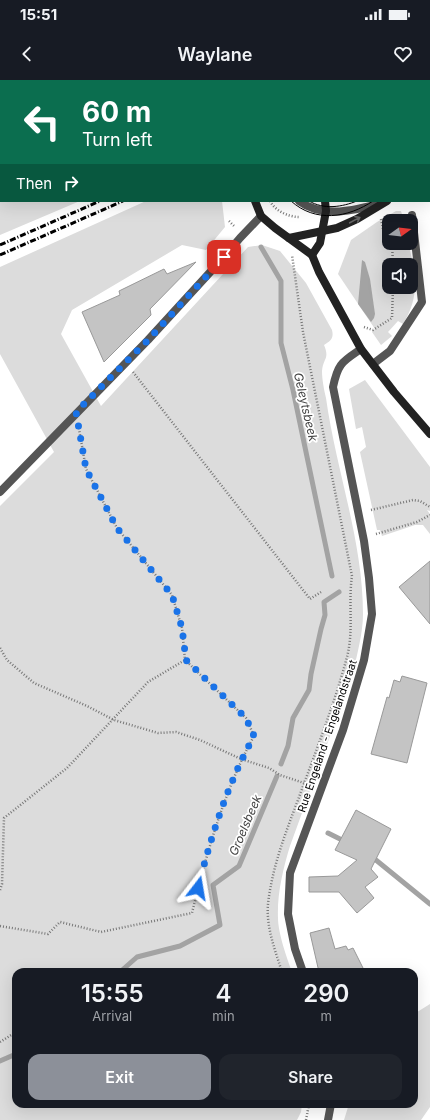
<!DOCTYPE html>
<html lang="en">
<head>
<meta charset="utf-8">
<style>
  body { margin:0; font-family:Inter,sans-serif; background:#20242c; color:#f1f3f6; height:100vh; display:flex; flex-direction:column; font-size:15px; white-space:nowrap }
  * { box-sizing:border-box; margin:0 }
  p { font-size:13px; color:#9ea1a6 }
  .icon { flex:none; width:22px; height:22px; fill:none; stroke:currentColor; stroke-width:2; stroke-linecap:round; stroke-linejoin:round }
  .map { position:relative; flex:1; overflow:hidden }
  .panel { position:absolute; left:12px; top:888px; width:406px; height:140px; display:flex; flex-direction:column; background:#171b24; border-radius:12px; box-shadow:0 4px 16px #0002 }
  .panel>* { flex:none }
  .top-card { position:absolute; left:0px; top:0px; width:430px; height:122px; box-shadow:0 4px 16px #0002; background:#0b6e4f; color:#fff; overflow:hidden }
  .needle { width:26px; rotate:75deg }
  .buttons { position:absolute; left:382px; top:134px; display:grid; gap:8px }
  .buttons a { display:grid; place-items:center; width:36px; height:36px; border-radius:8px; background:#171b24; box-shadow:0 4px 16px #0002; font-size:20px }
  .pin { position:absolute; display:grid; place-items:center; width:34px; height:34px; color:#fff; margin:-17px; border-radius:8px; box-shadow:0 2px 6px #0006 }
  .me { position:absolute; width:44px; margin:-22px; rotate:14deg; stroke-linejoin:round; filter:drop-shadow(0 0 3px #0008) }
  .turn { display:flex; align-items:center; gap:14px; height:84px; padding:0 16px; font-size:18px }
  .turn .icon { width:52px; height:52px; stroke-width:2.5 }
  .turn b { display:block; font-size:28px; line-height:34px }
  .then { display:flex; align-items:center; height:38px; padding:0 16px; background:#0003; gap:8px; font-size:15px }
  .eta { display:flex; justify-content:space-evenly; align-items:center; height:68px; text-align:center }
  .eta b { font-size:24px; font-weight:600; line-height:28px }
  .button { display:flex; gap:8px; margin-top:auto; padding:8px 16px }
  .button a { flex:1; height:46px; border-radius:12px; background:#8c9099; color:#fff; font-size:16px; font-weight:600; line-height:46px; text-align:center }
  .button a+a { background:#20242c; color:#f1f3f6 }
  .status { display:flex; justify-content:space-between; align-items:center; height:28px; padding:0 20px; background:#171b24; direction:ltr }
  .status svg { height:11px; fill:currentColor }
  header { display:flex; justify-content:space-between; align-items:center; height:52px; padding:0 16px; background:#171b24; font-size:18px; font-weight:600 }
  .map>svg:first-child { display:block }
  .green { fill:#dcdcdc; fill-rule:evenodd }
  .water { fill:#a3a3a3 }
  .lines { fill:none; stroke-linecap:round; stroke-linejoin:round }
  .stream { stroke:#a3a3a3; stroke-width:5 }
  .building { fill:#c4c4c4; stroke:#999 }
  .path { stroke:#777; stroke-width:2.5; stroke-dasharray:1 2; stroke-linecap:butt }
  .lane { stroke:#555; stroke-width:8 }
  .street { stroke:#555; stroke-width:8 }
  .secondary { stroke:#222; stroke-width:8 }
  .tram { stroke:#000; stroke-width:1 }
  .rail { stroke:#000; stroke-width:3; stroke-dasharray:6 2 1 2; stroke-linecap:butt }
  .oneway { stroke:#646464 }
  .route { stroke:#1a73e8; stroke-width:7; stroke-dasharray:0 12.6 }
  .labels { text-anchor:middle; dominant-baseline:central; stroke-width:3.5; stroke-linejoin:round; paint-order:stroke }
  .street-label { font-size:11px; fill:#000; stroke:#fff }
  .water-label { font-size:12px; font-style:italic; fill:#444; stroke:#fff }
</style>
</head>
<body>
<div class="status"><b>15:51</b><svg viewBox="0 0 49 12"><path d="M0 12V9h3v3zM5 12V6h3v6zM10 12V3h3v9zM15 12V0h3v12zM26 1h20v11H26zM47 4h2v5h-2z"/></svg></div>
<header><svg class="icon" aria-label="back" viewBox="0 0 24 24"><path d="M15 5l-7 7 7 7"/></svg>Waylane<svg class="icon" aria-label="heart" viewBox="0 0 24 24"><path d="M12 20l-8-8c-3-5 5-10 8-4 3-6 11-1 8 4z"/></svg></header>
<div class="map">
<svg width="430" height="1040" viewBox="0 0 430 1040">
  <rect width="100%" height="100%" fill="#fff"/>
  <g class="green">
    <path d="M0,83l1,38h79l-80,34z"/>
    <path d="M146,121h76l3,26 -19,23 -24,-5 -110,65 -11,24 40,72 147,-159 14,-2 18,6 26,32 26,47c2,8 -1,11 -8,15 6,14 -1,13 -2,26 0,8 2,19 4,27 10,72 37,143 37,216 0,19 -6,40 -10,59l-63,173c-7,23 -13,48 -12,72 0,15 9,40 14,54h-276v132h286l-1,8 -4,8h-297v-614l54,-54 -54,-98v-87z"/>
    <path d="M396,131h5l3,10h-15v22h16l1,3h3c7,30 11,50 -6,78l-5,-3 -10,11 4,4 -11,9 -9,-13 3,-3 -37,-55 13,-34 26,-18zM389,185h22v22h-22z"/>
    <path d="M365,300l65,87v44l-3,-1 3,4v20l-7,-9h-8l-33,11 -2,-6h-3l-17,-78 6,-5 -4,-20 -6,2 -7,-40z"/>
    <path d="M430,924v103l-9,13h-77l5,-16h65v-90z"/>
  </g>
  <path class="water" d="M362,180l3,2 5,17 5,35 -1,4 -3,4 -13,-18z"/>
  <g class="lines">
    <g class="stream">
      <path d="M261,167l20,34v62l12,47 39,186"/>
      <path d="M281,684l7,-18 5,-28 16,-28 2,-16 10,-45 4,-14 -1,-13 15,-10"/>
      <path d="M328,753l18,9"/>
      <path d="M371,776l59,48"/>
      <path d="M120,892l17,-15 43,-11 40,-21 -7,-40 26,-19 38,-90"/>
      <path d="M0,981l16,-7"/>
    </g>
  </g>
  <g class="building">
    <path d="M196,182l-46,47 1,6 -47,47 -22,-50 38,-17 -1,-4 45,-22 3,5z"/>
    <path d="M430,481v63l-31,-37z"/>
    <path d="M402,596l25,7 -20,80 -36,-9 16,-57 2,1 5,-18 6,2z"/>
    <path d="M356,730l35,19 -20,40 7,8 -13,10 9,11 -17,15 -18,-21h-30v-15l29,-1 19,-16 -22,-10z"/>
    <path d="M329,848l6,21 11,-3 2,4 5,-2 12,24h-46l-9,-39z"/>
  </g>
  <g class="lines">
    <g class="path">
      <path d="M216,0v1"/>
      <path d="M270,121c5,10 19,16 29,16"/>
      <path d="M381,139l4,21 4,2"/>
      <path d="M229,141l5,5"/>
      <path d="M392,163l1,22"/>
      <path d="M393,163h5"/>
      <path d="M364,247l9,3 19,-12 1,-31"/>
      <path d="M133,292l177,227 11,-7"/>
      <path d="M371,430l42,-10 7,1 10,6"/>
      <path d="M376,454l41,-12 13,-7"/>
      <path d="M0,568l7,12 27,23 53,23 27,14 44,13 18,-1 24,8 41,19 28,9 11,7 24,8"/>
      <path d="M0,810l2,-6 2,-66 63,-50 81,-86 37,-22"/>
      <path d="M0,846l48,8 12,-12 41,10 91,-19c15,-61 32,-122 62,-177l-8,-18 -61,-58 -3,-32 -10,-33 -55,-67 -31,-59 -7,-40"/>
      <path d="M282,892c-7,-22 -16,-45 -14,-68 4,-36 17,-70 30,-104 17,-47 36,-94 49,-143 7,-27 1,-54 5,-81l-49,-244 -11,-77"/>
      <path d="M0,962l16,-10"/>
      <path d="M306,1040l3,-16"/>
    </g>
    <g class="lane">
      <path d="M44,0v1"/>
      <path d="M161,0l2,1"/>
      <path d="M18,1l1,-1"/>
      <path d="M99,1v-1"/>
      <path d="M0,9l1,-1"/>
      <path d="M0,77l1,-1"/>
      <path d="M299,121c24,18 57,9 83,2"/>
    </g>
    <g class="street">
      <path d="M290,1v-1"/>
      <path d="M373,284l17,-13 32,-49 -10,-87"/>
      <path d="M0,412l148,-152 76,-83 16,-19 21,-22"/>
      <path d="M303,892l-8,-23 -7,-35 2,-41 53,-143 21,-70 8,-46 -3,-36 -5,-37 -31,-154c5,-24 9,-25 28,-38"/>
      <path d="M328,1040l3,-16"/>
    </g>
    <g class="secondary">
      <path d="M137,0l2,1"/>
      <path d="M188,0l2,1"/>
      <path d="M429,67l1,-1"/>
      <path d="M429,93h1"/>
      <path d="M255,121l6,15 14,12 37,27 7,17 42,77 33,43 36,42"/>
      <path d="M289,158l48,-10 20,-9 30,-18"/>
      <path d="M312,175l8,-12 6,-32 -1,-10"/>
    </g>
    <g class="tram">
      <path d="M153,0l2,1"/>
      <path d="M170,0l2,1"/>
      <path d="M429,72l1,-1"/>
      <path d="M429,81h1"/>
      <path d="M291,121c24,22 57,17 82,0"/>
      <path d="M309,121c15,9 33,6 48,0"/>
    </g>
    <g class="rail">
      <path d="M367,1l2,-1"/>
      <path d="M390,1l2,-1"/>
      <path d="M0,165l100,-44"/>
      <path d="M0,175l123,-54"/>
    </g>
  </g>
  <defs><path id="oneway-shaft" d="M-6 0H5M1.5-3L5.5 0L1.5 3" fill="none" stroke-width="1.6" stroke-linecap="round" stroke-linejoin="round"/></defs>
  <use class="oneway" href="#oneway-shaft" transform="translate(355 140) rotate(-28)"/>
  <g class="lines">
    <path class="route" d="M198,808c13,-52 30,-105 56,-152l-8,-18 -60,-58 -4,-32 -10,-33 -55,-67 -31,-59 -10,-57 72,-72 76,-83"/>
  </g>
  <g class="labels">
    <g class="street-label">
      <text transform="translate(327 656) rotate(-71)">Rue Engeland - Engelandstraat</text>
    </g>
    <g class="water-label">
      <text transform="translate(306 327) rotate(77)">Geleytsbeek</text>
      <text transform="translate(245 745) rotate(-67)">Groelsbeek</text>
    </g>
  </g>
</svg>
<div class="buttons">
<a><svg class="needle" viewBox="-14 -14 28 28"><path d="M0-13l5 13h-10z" fill="#e53935"/><path d="M0 13l5-13h-10z" fill="#9ea1a6"/></svg></a>
<a><svg class="icon" aria-label="sound" viewBox="0 0 24 24"><path d="M4 9h4l5-4v14l-5-4H4zM17 9q2 3 0 6"/></svg></a>
</div>
<div class="pin" style="left:224px;top:177px;background:#d93025"><svg class="icon" aria-label="arrive" viewBox="0 0 24 24"><path d="M6 21V4h12l-3 4 3 4H6"/></svg></div>
<svg class="me" style="left:198px;top:808px" viewBox="-20 -20 40 40"><path d="M0-17L14 15 0 8-14 15z" fill="#1a73e8" stroke="#fff" stroke-width="4"/></svg>
<div class="top-card">
<div class="turn"><svg class="icon" aria-label="left" viewBox="0 0 24 24"><path d="M17 20v-9H6M10 6l-5 5 5 5"/></svg><div><b>60 m</b>Turn left</div></div>
<div class="then">Then<svg class="icon" aria-label="right" viewBox="0 0 24 24"><path d="M7 20v-9h11M14 6l5 5-5 5"/></svg></div>
</div>
<section class="panel">
<div class="eta">
<div><b>15:55</b><p>Arrival</p></div>
<div><b>4</b><p>min</p></div>
<div><b>290</b><p>m</p></div>
</div>
<div class="button"><a>Exit</a><a>Share</a></div>
</section>
</div>
</body>
</html>
